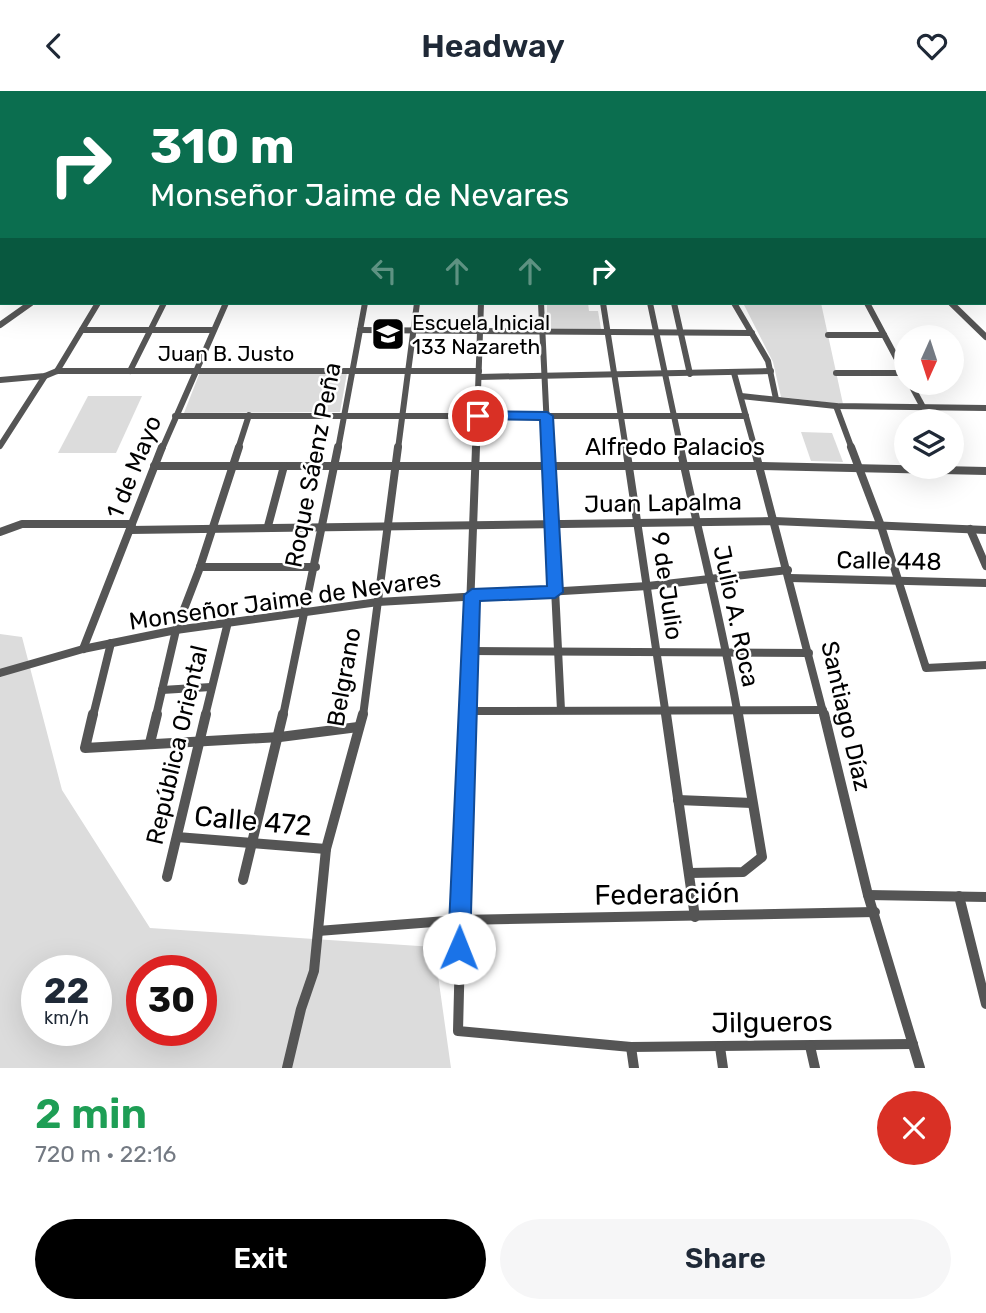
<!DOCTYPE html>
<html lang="en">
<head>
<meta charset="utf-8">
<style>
  body { margin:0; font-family:Rubik,sans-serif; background:#f6f6f7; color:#1f2937; height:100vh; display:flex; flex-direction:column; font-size:26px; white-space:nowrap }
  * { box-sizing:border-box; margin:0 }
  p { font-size:23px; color:#747a83 }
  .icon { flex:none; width:38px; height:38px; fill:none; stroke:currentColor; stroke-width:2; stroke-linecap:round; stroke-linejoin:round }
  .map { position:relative; height:977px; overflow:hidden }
  .details { display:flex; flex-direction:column; background:#fff; flex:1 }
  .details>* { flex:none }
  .hud { position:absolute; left:0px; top:0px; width:987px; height:214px; box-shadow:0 7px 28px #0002; background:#0b6e4f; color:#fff; overflow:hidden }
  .needle { width:46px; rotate:183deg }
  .fabs { position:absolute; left:894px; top:234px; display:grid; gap:14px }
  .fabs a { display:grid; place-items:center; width:70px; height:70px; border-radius:50%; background:#fff; box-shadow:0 7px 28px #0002; font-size:35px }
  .speed { position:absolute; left:21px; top:864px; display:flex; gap:14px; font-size:35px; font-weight:700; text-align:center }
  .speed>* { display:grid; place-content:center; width:91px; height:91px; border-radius:50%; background:#fff; box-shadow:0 7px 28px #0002; line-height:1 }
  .speed small { font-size:18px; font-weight:400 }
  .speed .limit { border:10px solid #d22; background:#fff; color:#111 }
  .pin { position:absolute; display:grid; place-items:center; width:60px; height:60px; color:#fff; margin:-30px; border:4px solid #fff; border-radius:50%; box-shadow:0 2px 7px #0007 }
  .me { position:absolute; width:77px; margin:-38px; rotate:1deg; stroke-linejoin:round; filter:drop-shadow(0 0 5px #0008) }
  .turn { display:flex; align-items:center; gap:24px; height:147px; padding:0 35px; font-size:32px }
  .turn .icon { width:91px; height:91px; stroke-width:2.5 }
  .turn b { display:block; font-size:49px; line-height:60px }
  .lanes { display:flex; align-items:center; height:66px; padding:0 35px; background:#0003; justify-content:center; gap:35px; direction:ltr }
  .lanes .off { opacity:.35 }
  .round { display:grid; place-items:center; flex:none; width:74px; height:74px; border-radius:37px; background:#f6f6f7 }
  .head { display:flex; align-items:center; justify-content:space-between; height:119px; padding:0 35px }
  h1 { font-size:42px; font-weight:600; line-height:52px; color:#1e9e55 }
  .action { display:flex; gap:14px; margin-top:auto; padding:14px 35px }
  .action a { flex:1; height:80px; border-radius:42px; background:#000; color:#fff; font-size:28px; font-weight:600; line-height:80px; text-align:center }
  .action a+a { background:#f6f6f7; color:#1f2937 }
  header { display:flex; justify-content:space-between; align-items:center; height:91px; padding:0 35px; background:#fff; font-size:32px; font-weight:600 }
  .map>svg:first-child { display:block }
  .green { fill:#dcdcdc; fill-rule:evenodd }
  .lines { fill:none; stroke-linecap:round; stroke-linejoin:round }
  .stream { stroke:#a3a3a3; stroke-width:2 }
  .minor-far3 { stroke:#555; stroke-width:4.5 }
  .minor-far2 { stroke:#555; stroke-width:6 }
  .minor-far1 { stroke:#555; stroke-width:8 }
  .minor { stroke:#555; stroke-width:10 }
  .secondary { fill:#222; fill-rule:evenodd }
  .route { fill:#1a73e8; stroke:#114b97; stroke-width:2 }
  .labels { text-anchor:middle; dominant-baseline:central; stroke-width:5; stroke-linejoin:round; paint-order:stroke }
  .far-poi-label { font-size:21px; fill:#000; stroke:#fff; text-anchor:start }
  .far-street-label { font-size:21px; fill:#000; stroke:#fff }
  .street-label { font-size:24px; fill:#000; stroke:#fff }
  .near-street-label { font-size:28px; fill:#000; stroke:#fff }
</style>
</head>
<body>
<header><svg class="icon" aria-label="back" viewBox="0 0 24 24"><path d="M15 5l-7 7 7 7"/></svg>Headway<svg class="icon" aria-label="heart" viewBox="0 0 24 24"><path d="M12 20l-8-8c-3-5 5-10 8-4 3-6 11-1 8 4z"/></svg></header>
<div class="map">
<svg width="986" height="977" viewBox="0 0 986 977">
  <rect width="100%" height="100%" fill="#fff"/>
  <g class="green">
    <path d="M547,212h41l1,8h9l3,18 -54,-1z"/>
    <path d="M743,212h78l22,101 -62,-7 -8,-35z"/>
    <path d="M200,281l147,1 -7,39 -156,1z"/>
    <path d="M88,305h54l-26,57h-58z"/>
    <path d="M801,341l31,1 11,29 -32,-1z"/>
    <path d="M0,543l22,3 40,153 88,138 284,19 17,121h-451zM37,880h59v60h-59zM142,880h59v60h-59z"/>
  </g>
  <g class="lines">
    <path class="stream" d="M0,202l2,2"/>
    <g class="minor-far3">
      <path d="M921,0l2,2"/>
      <path d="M49,2l2,-2"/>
    </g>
    <g class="minor-far2">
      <path d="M541,212l7,146"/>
      <path d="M603,212l23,146"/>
      <path d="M650,212l31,146"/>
      <path d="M674,212l16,71"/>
      <path d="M734,212l34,58 8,38"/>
      <path d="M867,212l39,73"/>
      <path d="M951,212l35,34"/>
      <path d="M0,234l31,-22"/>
      <path d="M82,239h131"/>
      <path d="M360,239l392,3"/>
      <path d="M828,244h56"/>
      <path d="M57,280l41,-68"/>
      <path d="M130,280l34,-68"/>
      <path d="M734,282l21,76"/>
      <path d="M836,282h69"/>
      <path d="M479,286l292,-6"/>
      <path d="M0,289l45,-4 12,-5h422"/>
      <path d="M910,292l14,26"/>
      <path d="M741,305l95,10 150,2"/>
      <path d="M836,315l16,43"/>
      <path d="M175,325h571"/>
      <path d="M0,355l45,-70"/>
      <path d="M162,358l64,-146"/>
      <path d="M238,358l11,-34"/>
      <path d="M338,358l27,-146"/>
      <path d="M398,358l19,-146"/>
      <path d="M476,358l5,-146"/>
    </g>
    <g class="minor-far1">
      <path d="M548,356l13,263"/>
      <path d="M626,356l40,269"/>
      <path d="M680,356c19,90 43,179 58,269"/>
      <path d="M754,356l70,269"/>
      <path d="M851,356l30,79 45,142 60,-3"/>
      <path d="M154,375h605l227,5"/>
      <path d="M268,435l16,-60"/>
      <path d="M970,438l16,37"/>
      <path d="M130,439l644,-9 212,9"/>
      <path d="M0,441l22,-8h110"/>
      <path d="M200,476h116"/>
      <path d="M790,487l196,5"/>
      <path d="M83,558l79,-202"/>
      <path d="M470,560l339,2"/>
      <path d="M0,582l83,-24 93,-19 202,-28 270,-16 140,-16"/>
      <path d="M162,599l49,-3"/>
      <path d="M466,620l357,-1"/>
      <path d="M93,625l18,-73"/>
      <path d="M156,625l20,-86 23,-60 40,-123"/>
      <path d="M205,625l23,-94"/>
      <path d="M283,625l55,-269"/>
      <path d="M363,625l35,-269"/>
      <path d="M466,625l10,-269"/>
    </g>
    <g class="minor">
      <path d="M93,623l-8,34 195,-11 78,-10"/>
      <path d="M466,623l-8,317 173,16 282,-3"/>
      <path d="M666,623l29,203"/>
      <path d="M824,623l44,181 52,173"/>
      <path d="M150,652l7,-29"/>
      <path d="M678,709l74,3"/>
      <path d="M177,746l149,12"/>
      <path d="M689,782l54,-1 19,-15 -24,-143"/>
      <path d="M167,786l39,-163"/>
      <path d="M243,789l40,-166"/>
      <path d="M868,804l118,2"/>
      <path d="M959,805l27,108"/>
      <path d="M318,840l141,-11 416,-8"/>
      <path d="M810,955l5,22"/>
      <path d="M631,956l3,21"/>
      <path d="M720,956l3,21"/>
      <path d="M287,977l14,-59 13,-38 12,-122 37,-135"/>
    </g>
    <g class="secondary">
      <path d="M311,0h6l-1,2h-5z"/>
      <path d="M960,0h6l1,2h-5z"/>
      <path d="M985,21l1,1v4l-1,-1z"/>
      <rect x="985" y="203" width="1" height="4"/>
    </g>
  </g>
  <path class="route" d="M478,320l69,1 6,4 10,176 -8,6 -75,3 -10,347 -4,8 -7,3 -8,-3 -3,-8 16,-353 8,-6 75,-3 -7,-166 -67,-1 -2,-3z"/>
  <defs>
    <symbol id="school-square" viewBox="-11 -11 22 22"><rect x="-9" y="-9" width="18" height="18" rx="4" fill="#000" stroke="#fff"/><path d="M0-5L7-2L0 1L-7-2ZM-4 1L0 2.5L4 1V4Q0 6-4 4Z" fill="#fff"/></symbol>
  </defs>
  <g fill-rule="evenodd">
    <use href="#school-square" x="369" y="224" width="38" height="38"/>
  </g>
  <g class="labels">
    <g class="far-poi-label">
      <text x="412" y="231">Escuela Inicial<tspan x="412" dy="24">133 Nazareth</tspan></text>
    </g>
    <g class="far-street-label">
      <text x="226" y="262">Juan B. Justo</text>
    </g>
    <g class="street-label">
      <text x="675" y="356">Alfredo Palacios</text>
      <text transform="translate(313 374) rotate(-79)">Roque Sáenz Peña</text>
      <text transform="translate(134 376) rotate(-68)">1 de Mayo</text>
      <text transform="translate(663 412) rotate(-1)">Juan Lapalma</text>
      <text transform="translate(889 470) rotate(1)">Calle 448</text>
      <text transform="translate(667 495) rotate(82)">9 de Julio</text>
      <text transform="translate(285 509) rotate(-8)">Monseñor Jaime de Nevares</text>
      <text transform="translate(736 525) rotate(78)">Julio A. Roca</text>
      <text transform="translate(344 586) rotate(-80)">Belgrano</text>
      <text transform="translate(846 625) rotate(77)">Santiago Díaz</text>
      <text transform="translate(177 654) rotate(-77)">República Oriental</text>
    </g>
    <g class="near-street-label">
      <text transform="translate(253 730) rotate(5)">Calle 472</text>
      <text transform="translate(667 803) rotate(-1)">Federación</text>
      <text transform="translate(772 931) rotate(-1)">Jilgueros</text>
    </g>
  </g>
</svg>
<div class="fabs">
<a><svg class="needle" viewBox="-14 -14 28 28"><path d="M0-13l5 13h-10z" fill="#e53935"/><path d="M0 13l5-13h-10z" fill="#747a83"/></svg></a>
<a><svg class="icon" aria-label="layers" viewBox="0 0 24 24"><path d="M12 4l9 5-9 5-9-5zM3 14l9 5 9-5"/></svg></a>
</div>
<div class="speed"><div>22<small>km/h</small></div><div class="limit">30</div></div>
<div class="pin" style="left:478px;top:325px;background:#d93025"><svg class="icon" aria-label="arrive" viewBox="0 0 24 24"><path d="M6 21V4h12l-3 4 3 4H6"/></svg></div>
<svg class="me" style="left:459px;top:857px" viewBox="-20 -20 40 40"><circle r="19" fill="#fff"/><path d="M0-13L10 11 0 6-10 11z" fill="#1a73e8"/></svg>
<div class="hud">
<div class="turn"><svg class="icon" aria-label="right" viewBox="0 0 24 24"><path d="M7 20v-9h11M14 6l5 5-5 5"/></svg><div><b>310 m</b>Monseñor Jaime de Nevares</div></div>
<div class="lanes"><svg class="icon off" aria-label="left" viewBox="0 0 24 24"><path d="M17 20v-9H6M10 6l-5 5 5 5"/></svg><svg class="icon off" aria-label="ahead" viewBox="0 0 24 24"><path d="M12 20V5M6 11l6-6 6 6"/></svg><svg class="icon off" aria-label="ahead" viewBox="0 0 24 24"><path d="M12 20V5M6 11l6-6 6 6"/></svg><svg class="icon" aria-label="right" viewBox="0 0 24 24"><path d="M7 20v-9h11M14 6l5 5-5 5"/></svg></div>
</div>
</div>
<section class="details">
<div class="head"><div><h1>2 min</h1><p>720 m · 22:16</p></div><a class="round" style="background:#d93025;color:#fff"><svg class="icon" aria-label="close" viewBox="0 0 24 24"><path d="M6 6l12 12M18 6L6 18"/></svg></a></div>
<div class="action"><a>Exit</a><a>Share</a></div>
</section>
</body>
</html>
